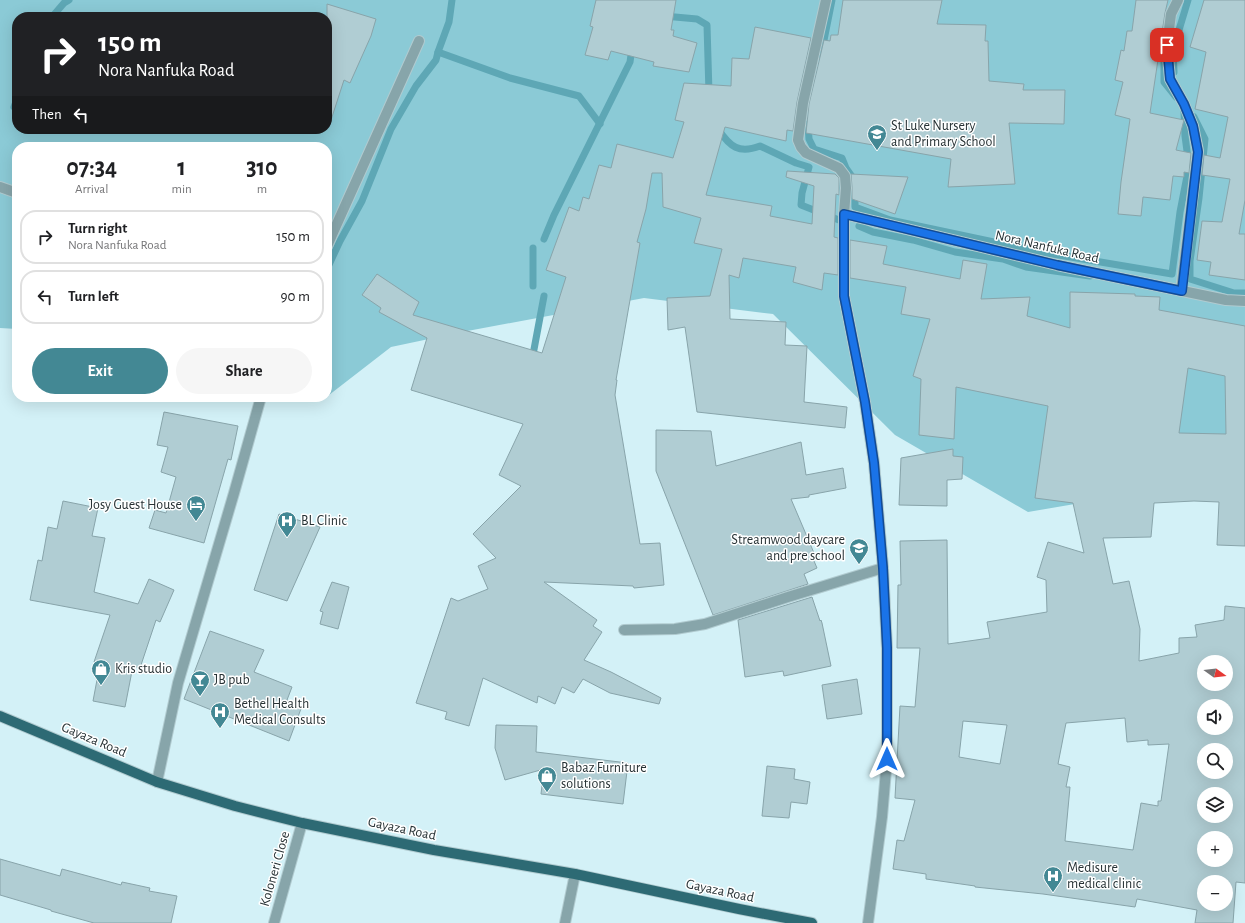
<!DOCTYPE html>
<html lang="en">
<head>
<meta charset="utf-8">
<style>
  body { margin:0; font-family:"Alegreya Sans",sans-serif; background:#f6f6f6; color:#202124; height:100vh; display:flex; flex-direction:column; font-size:15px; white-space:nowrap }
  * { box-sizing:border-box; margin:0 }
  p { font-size:13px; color:#757577 }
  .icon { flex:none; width:22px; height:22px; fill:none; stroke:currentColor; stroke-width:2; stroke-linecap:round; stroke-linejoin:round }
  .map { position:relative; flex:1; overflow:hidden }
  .side { position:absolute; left:12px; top:142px; width:320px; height:260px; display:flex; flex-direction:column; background:#fff; border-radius:16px; box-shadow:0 4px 16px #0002 }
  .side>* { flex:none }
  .banner { position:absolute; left:12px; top:12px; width:320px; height:122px; border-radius:16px; box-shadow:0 4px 16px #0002; background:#202124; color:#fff; overflow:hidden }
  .needle { width:26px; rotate:105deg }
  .buttons { position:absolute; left:1197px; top:655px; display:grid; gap:8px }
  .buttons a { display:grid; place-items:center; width:36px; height:36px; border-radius:50%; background:#fff; box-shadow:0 4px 16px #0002; font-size:20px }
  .pin { position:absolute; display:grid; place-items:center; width:34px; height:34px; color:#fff; margin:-17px; border-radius:8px; box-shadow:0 2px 6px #0006 }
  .me { position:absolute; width:44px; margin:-22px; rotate:0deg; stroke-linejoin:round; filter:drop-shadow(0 0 3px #0008) }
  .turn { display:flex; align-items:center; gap:14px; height:84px; padding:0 20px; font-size:18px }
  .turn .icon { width:52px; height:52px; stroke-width:2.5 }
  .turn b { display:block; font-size:28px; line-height:34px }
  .then { display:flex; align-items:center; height:38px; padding:0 20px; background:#0003; gap:8px; font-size:15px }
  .eta { display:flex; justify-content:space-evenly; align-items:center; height:68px; text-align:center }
  .eta b { font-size:24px; font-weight:700; line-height:28px }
  .button { display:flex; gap:8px; margin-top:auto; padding:8px 20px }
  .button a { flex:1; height:46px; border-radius:24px; background:#438894; color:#fff; font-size:16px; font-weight:700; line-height:46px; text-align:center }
  .button a+a { background:#f6f6f6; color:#202124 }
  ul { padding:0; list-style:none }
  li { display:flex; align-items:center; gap:12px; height:54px; margin:0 8px 6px; padding:0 12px; border:2px solid #e0e0e0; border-radius:16px }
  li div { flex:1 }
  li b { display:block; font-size:15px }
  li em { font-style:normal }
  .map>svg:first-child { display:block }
  .green { fill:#8bcad6; fill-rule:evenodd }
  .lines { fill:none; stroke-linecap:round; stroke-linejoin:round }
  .stream { stroke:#5ea7b5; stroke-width:7 }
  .building { fill:#b0cdd3; stroke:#88a4aa; fill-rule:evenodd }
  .minor-casing { stroke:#b1cbd0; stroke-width:12 }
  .primary-casing { stroke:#b1cbd0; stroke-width:12 }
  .minor { stroke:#87a5aa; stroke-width:10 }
  .primary { stroke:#2d6a74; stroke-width:10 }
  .route-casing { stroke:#114b97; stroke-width:10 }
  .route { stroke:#1a73e8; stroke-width:7 }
  .labels { text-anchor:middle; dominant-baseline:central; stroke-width:3; stroke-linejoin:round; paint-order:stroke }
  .poi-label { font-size:14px; fill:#273235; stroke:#fff; text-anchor:start }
  .street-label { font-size:14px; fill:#273235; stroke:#fff }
</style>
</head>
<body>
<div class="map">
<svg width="1245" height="923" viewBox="0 0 1245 923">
  <rect width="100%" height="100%" fill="#d3f1f7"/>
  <path class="green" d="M0,0h1245v475l-217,37 -133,-77 -122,-121 -129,-16 -182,34 -71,15 -62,48 -2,-2v-246h-310v182l-17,-1zM17,17h310v112h-310z"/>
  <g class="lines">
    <g class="stream">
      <path d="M452,0l-3,22 -11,30 72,26 69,18 21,28"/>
      <path d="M664,16l33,3 10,6 2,68"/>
      <path d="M52,17l12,-14 5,-3"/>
      <path d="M821,55l11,-55"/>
      <path d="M1164,57v25l12,15"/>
      <path d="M1174,72l-1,-22 15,-50"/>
      <path d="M14,107l3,-8"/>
      <path d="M1194,117l11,22 -6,59 -9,63v18l44,14h11"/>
      <path d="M808,124l1,15 5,10 28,9 4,10 7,10 2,16v13l35,13 151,32 131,22 8,-62 9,-46 -4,-30 -1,-25"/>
      <path d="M718,129c12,18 21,25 42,17l36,17 13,4 -7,26 -1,12 38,15"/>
      <path d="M859,226l14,6 40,8 42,12 48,7 23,8 64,9"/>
      <path d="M544,239l10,-24 76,-153 2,-14"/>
      <path d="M327,269l13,-28 22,-40 29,-72 25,-43 20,-26 2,-8"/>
      <path d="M533,286v-38"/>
      <path d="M532,360l12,-64"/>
    </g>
  </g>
  <g class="building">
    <path d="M596,0h80l-5,30h3l-1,6 24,7 -8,29 -36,-6 1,-4 -43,-11 -3,9 -23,-5 8,-28 -3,-1z"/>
    <path d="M843,0h99l-5,24 49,1 -1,16h3l1,40 35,3 -1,6h42l-1,34 -55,-1 6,61 -67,3 3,-28 -145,-26 3,-29 15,-64 6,1 1,-6h7z"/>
    <path d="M1136,0h32l-3,13 -15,100 34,7 -8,30 15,3 -2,20 -5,-1v5l-11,-1 -3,24 -27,-3 -2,19 -23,-2 3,-32 9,-63 -15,-4 8,-33 -8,-2 6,-30 3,1 3,-20h5z"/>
    <path d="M1204,0h41v200l-6,34h6v46l-36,-5 2,-13 -14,-2 5,-39 20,1 8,-43 -28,-4 2,-20 16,3 8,-41 -33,-8 11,-57 -16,-5z"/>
    <path d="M327,4l49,15 -5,17 -21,47 -6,-3 -13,40 -4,-1z"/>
    <path d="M755,27l56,11 -14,64 -4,29 -6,-1 -1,11 -61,-14 -19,68 66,11 -2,10 42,8 2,-38 -28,-9 1,-6 48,3 4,4v17l-3,-1 -2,43 4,1v37l-14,-2 -2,17 -29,-8 3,-15 -53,-9 -4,20 -10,-3 1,44 56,3 -1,23 22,1 -3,56 43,5 -2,21 -148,-16 -12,-85 -17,3 -1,-32 43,-2 12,-47 -28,-6 7,-25 -38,-11 -1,-34h-10l-6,36 -9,33 3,1 -24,137h1l-2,15 25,149 20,-1 4,42 -30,3 -1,-2 -89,-4 53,38 -4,6 9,6 -18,28 27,12 50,26 -2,6 -49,-11 -27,-14 -9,14 -12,-6 -7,17 -17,-8 -1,7 -54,-25 -14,48 -24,-7 2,-7 -31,-9 35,-105 7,3 30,-12 -10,-23 18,-8 -23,-24 48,-48 -22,-11 24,-51 -112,-34 16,-52 -48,-26 2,-4 -19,-13 15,-21 42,28 -6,13 129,38 24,-76 -20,-7 23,-63 10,4 4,-14 6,2 10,-34 12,3 6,-24 56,14 11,-36 -9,-2 9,-37 47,3 1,-28 17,1z"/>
    <path d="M851,174l57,3 -13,37 -43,-15v-12z"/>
    <path d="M850,240l37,6 -4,18 77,15 3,-19 24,4 -6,35 49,-2 -3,19 43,12v-36l65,2v2l25,1 -1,13 86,16v220l-28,-1 2,-43 -25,-1 -40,2 -3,34 -48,1 10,46 16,-3 11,48 -1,32 40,-8v-15l18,-1 -2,-12 29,-5 1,-14 20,2v275l-9,-1 -3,41h-38l2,-13 -60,-11 -2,8 -92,-13 -68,-7v-1l-49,-7v-5l-33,-5 4,-29 7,1 11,-41 -20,-2 5,-92 15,1 5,-59h-23l1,-63h3l-1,-44 47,-1 1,104 42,-6 -3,-16 60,-10 -1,-32 -9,-3 11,-35 36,11 -11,-50 -38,-5 13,-92 -92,-19 -2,52 -35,-4 2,-56 -8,-3 17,-57 -29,-5 5,-27 -56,-9zM1188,368l37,8 1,58 -47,-1zM1204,662h22v22h-22zM1204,706h22v22h-22zM1125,718l2,24 21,-2v5l21,-1 -8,57h-3v5l-17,-3 -8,47 -68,-9 5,-54h-4l4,-20 -12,-3 8,-41zM963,721l44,4 -7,39 -41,-7zM1204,750h22v22h-22zM1204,794h22v22h-22zM1204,838h22v22h-22zM1204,882h22v22h-22z"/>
    <path d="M164,412l74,14 -7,34 -3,-1 -24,84 -55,-15 6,-18 11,3 10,-36 -15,-5 7,-25 -11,-2z"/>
    <path d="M656,430l55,1 5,35 85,-24 5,33 37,-7 3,20 -37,7v2l-18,2 23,54 -3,1 6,14 -13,6 4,10 -95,31 -57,-144z"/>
    <path d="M953,449v7l10,1 -1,22 -15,1v26l-48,-1 2,-47z"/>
    <path d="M63,501l35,7 -6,28 13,2 -11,54 44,12 11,-25 25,11 -14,32 -4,-2 -16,48 -7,-2 -8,41 -32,-6 7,-37 -6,-2 16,-47 -80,-15 8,-40 4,1 6,-34 9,2z"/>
    <path d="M279,514l41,13 -33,74 -33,-11z"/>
    <path d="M332,582l17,5 -11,42 -18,-5 3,-12 -3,-1z"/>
    <path d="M812,597l8,24 1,-1 1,3 9,43 -47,10 -1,-5 -38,6 -7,-57z"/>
    <path d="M210,631l54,19 -10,22 38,15 -5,13 15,6 -13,35 -105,-42z"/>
    <path d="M857,679l5,35 -35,5 -5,-34z"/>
    <path d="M496,725l41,1 -1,26 92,11 -5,41 -82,-10 3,-25 -39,11 -10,-32z"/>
    <path d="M767,766l28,3 -1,10 16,3 -3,22 -16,-2 -2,16 -27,-2z"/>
    <path d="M0,859l60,17 2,-7 59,16 1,-3 28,6 -1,3 28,5 -6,27h-77l-43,-12v-1l-51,-15z"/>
  </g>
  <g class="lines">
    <defs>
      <g id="minor">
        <path d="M826,0l-23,103 -5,37 3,7 5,6 33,15 6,8 1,12 -2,26v82l21,106 9,61 9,105 4,80v111l-5,58 -14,106"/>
        <path d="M1178,0l-7,14 -4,31 3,34 14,25 9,22 5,25 -17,140"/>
        <path d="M0,187l17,6"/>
        <path d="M844,214l213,51 169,35 19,1"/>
        <path d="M327,246l92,-205"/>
        <path d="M624,630l51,-1 30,-5 83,-27 95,-29"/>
        <path d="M157,782l21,-99 56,-190 27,-96"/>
        <path d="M274,923l28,-100"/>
        <path d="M565,923l10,-49"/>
      </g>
      <path id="primary" d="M0,716l157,66 78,24 67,17 132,27 141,24 164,35 73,14"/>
    </defs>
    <use href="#minor" class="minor-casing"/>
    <use href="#primary" class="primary-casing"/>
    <use href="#minor" class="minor"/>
    <use href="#primary" class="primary"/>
  </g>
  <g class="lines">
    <defs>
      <path id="route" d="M887,759v-111l-4,-80 -9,-105 -9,-61 -21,-106v-82l213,51 125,26 16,-139 -5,-26 -9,-22 -14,-25 -3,-34"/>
    </defs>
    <use href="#route" class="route-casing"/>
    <use href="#route" class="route"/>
  </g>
  <defs>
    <symbol id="school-pin" viewBox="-11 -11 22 30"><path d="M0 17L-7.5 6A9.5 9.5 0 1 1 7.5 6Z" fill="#438894" stroke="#fff"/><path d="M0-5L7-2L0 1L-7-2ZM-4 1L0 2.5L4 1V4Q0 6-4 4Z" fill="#fff"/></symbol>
    <symbol id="hotel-pin" viewBox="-11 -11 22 30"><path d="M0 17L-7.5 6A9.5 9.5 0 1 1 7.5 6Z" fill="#438894" stroke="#fff"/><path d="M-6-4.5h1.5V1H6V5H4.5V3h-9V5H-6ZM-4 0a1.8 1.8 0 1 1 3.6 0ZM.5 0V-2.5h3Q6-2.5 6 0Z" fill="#fff"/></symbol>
    <symbol id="hospital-pin" viewBox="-11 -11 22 30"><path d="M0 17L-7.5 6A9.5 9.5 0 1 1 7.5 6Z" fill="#438894" stroke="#fff"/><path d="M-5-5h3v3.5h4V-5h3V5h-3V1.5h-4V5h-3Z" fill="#fff"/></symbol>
    <symbol id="shop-pin" viewBox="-11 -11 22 30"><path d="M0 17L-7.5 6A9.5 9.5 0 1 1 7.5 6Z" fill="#438894" stroke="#fff"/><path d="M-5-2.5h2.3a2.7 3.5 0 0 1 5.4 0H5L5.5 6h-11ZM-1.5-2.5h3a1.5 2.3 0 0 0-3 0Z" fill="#fff"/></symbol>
    <symbol id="bar-pin" viewBox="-11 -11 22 30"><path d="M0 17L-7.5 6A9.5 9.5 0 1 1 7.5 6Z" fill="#438894" stroke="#fff"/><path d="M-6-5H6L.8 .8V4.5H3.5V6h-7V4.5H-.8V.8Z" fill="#fff"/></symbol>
  </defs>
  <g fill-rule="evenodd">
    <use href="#school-pin" x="866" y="123" width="22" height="30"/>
    <use href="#hotel-pin" x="185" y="494" width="22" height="30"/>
    <use href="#hospital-pin" x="276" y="510" width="22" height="30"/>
    <use href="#school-pin" x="848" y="537" width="22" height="30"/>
    <use href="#shop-pin" x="90" y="658" width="22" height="30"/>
    <use href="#bar-pin" x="189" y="669" width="22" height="30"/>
    <use href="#hospital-pin" x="209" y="701" width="22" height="30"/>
    <use href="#shop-pin" x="536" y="765" width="22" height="30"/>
    <use href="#hospital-pin" x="1042" y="865" width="22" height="30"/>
  </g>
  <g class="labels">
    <g class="poi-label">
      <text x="891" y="126">St Luke Nursery<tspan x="891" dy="16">and Primary School</tspan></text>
      <text x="182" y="505" text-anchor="end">Josy Guest House</text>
      <text x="301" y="521">BL Clinic</text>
      <text x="845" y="540" text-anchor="end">Streamwood daycare<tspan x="845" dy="16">and pre school</tspan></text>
      <text x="115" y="669">Kris studio</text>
      <text x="214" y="680">JB pub</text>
      <text x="234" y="704">Bethel Health<tspan x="234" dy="16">Medical Consults</tspan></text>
      <text x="561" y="768">Babaz Furniture<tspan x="561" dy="16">solutions</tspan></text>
      <text x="1067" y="868">Medisure<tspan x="1067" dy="16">medical clinic</tspan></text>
    </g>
    <g class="street-label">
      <text transform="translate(1047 247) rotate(13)">Nora Nanfuka Road</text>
      <text transform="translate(94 740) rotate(23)">Gayaza Road</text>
      <text transform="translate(402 829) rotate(12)">Gayaza Road</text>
      <text transform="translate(275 869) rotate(-74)">Koloneri Close</text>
      <text transform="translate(720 891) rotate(12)">Gayaza Road</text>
    </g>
  </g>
</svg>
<div class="buttons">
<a><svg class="needle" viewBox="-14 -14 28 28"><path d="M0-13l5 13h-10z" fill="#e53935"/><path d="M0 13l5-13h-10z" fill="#757577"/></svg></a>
<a><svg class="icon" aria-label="sound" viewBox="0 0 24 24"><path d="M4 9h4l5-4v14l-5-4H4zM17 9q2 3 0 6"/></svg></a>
<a><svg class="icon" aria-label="search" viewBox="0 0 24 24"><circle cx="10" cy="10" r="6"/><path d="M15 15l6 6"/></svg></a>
<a><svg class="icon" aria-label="layers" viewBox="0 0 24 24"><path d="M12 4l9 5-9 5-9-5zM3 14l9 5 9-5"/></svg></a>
<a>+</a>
<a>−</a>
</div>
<div class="pin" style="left:1167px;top:45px;background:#d93025"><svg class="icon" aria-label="arrive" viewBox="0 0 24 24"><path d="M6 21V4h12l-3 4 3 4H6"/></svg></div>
<svg class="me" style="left:887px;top:759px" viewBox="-20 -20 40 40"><path d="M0-17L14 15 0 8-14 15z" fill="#1a73e8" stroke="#fff" stroke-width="4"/></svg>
<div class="banner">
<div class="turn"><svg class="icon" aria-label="right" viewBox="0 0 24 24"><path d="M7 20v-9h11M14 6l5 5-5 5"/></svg><div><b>150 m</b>Nora Nanfuka Road</div></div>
<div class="then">Then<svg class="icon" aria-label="left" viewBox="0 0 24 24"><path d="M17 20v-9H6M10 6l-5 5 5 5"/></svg></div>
</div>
<section class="side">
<div class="eta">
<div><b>07:34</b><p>Arrival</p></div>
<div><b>1</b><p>min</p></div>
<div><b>310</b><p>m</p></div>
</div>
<ul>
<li><svg class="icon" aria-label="right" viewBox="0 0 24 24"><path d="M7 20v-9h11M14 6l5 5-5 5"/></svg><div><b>Turn right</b><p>Nora Nanfuka Road</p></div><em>150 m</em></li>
<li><svg class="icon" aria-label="left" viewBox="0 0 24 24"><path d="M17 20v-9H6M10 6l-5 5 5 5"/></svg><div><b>Turn left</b></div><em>90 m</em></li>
</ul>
<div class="button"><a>Exit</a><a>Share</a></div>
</section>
</div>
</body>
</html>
